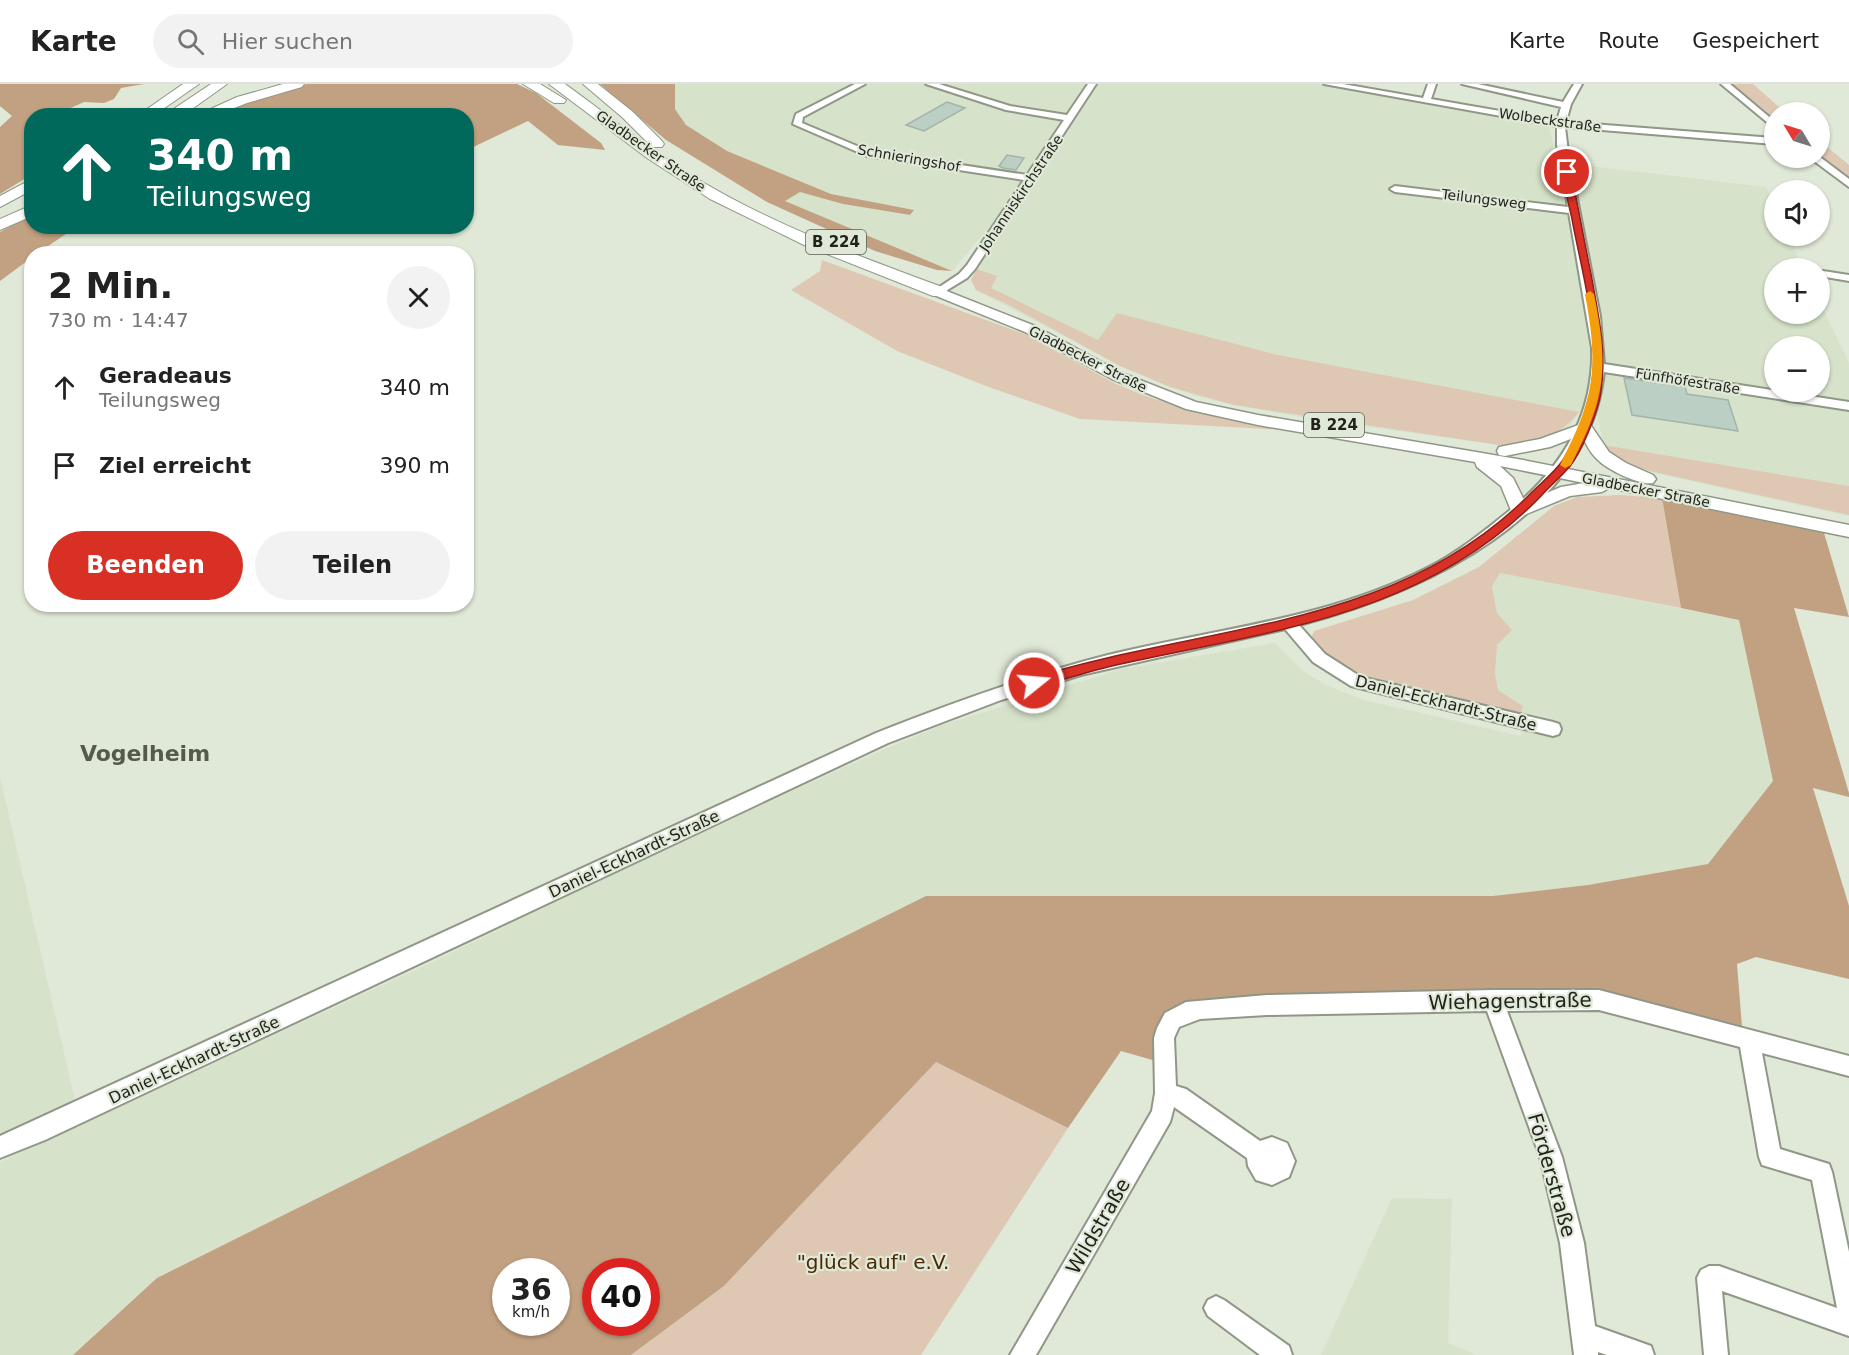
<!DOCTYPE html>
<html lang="de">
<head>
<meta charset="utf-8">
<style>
  body { margin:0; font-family:"DejaVu Sans",sans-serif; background:#f2f2f2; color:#222; height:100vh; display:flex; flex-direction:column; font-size:22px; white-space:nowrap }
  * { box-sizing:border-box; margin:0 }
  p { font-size:20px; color:#767676 }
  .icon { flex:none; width:33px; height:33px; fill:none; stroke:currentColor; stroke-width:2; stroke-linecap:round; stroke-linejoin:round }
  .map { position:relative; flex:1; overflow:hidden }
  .side { position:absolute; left:24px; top:162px; width:450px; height:366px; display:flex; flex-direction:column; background:#fff; border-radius:24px; box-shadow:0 2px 4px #0004 }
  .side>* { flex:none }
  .guide { position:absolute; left:24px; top:24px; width:450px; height:126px; border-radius:24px; box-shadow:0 2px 4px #0004; background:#00695c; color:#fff; overflow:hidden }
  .needle { width:39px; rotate:308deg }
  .tools { position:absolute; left:1764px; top:18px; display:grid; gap:12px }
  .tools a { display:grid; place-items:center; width:66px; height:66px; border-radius:50%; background:#fff; box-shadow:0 2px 4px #0004; font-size:30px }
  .speed { position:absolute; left:492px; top:1174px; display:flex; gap:12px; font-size:30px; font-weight:700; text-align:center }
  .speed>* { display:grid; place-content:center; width:78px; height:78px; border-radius:50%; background:#fff; box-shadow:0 2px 4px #0004; line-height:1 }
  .speed small { font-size:15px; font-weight:400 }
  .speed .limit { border:9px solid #d22; background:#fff; color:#111 }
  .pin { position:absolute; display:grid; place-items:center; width:51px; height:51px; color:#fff; margin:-26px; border:3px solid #fff; border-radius:50%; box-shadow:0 2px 6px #0007 }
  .me { position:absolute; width:66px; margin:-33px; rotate:73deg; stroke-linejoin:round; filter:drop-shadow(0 0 4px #0008) }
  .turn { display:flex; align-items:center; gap:21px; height:126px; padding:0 24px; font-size:27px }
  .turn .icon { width:78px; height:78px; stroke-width:2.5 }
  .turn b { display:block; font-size:42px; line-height:51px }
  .round { display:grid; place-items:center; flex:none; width:63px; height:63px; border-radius:32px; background:#f2f2f2 }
  .headline { display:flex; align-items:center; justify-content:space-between; height:102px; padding:0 24px }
  h1 { font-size:36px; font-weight:700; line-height:45px }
  .primary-button { display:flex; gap:12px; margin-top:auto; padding:12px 24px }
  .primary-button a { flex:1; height:69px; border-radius:36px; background:#d93025; color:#fff; font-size:24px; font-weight:700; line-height:69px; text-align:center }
  .primary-button a+a { background:#f2f2f2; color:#222 }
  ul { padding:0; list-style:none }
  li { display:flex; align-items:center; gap:18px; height:78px; padding:0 24px }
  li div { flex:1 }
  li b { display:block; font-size:22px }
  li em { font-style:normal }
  header { display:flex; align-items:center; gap:36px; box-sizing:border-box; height:84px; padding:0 30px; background:#fff; border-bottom:2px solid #e0e0e0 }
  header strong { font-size:28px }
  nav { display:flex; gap:33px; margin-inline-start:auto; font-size:21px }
  .search { width:420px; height:54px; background:#f2f2f2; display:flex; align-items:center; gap:15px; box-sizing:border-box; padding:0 21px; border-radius:33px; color:#767676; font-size:22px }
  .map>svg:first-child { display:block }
  .built { fill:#d6e2c9; fill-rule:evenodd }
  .green { fill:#dfc8b3 }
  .forest { fill:#c2a182; fill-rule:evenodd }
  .building { fill:#bccfc4; stroke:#a3b5ab; stroke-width:1.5 }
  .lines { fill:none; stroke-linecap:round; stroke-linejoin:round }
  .minor-casing { stroke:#8f9787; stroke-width:4 }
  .major-casing { stroke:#8f9787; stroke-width:3 }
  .highway-casing { stroke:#8f9787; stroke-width:2 }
  .minor { fill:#fff; fill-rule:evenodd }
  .major { fill:#fff; fill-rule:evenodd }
  .highway { fill:#fff; fill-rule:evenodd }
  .route { fill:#d93025; stroke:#8d1f18; stroke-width:1.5 }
  .slow { fill:#f59e0b }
  .labels { text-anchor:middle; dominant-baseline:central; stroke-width:4.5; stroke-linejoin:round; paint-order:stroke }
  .far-street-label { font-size:14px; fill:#21241d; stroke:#e0e8d7 }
  .shield { fill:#e0e8d7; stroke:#5a5f55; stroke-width:1.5 }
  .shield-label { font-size:15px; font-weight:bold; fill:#21241d }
  .street-label { font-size:16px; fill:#21241d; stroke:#e0e8d7 }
  .near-street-label { font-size:20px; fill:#21241d; stroke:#e0e8d7 }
  .near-park-label { font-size:20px; fill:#4a2901; stroke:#e0e8d7 }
  .district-label { font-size:22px; font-weight:bold; fill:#545b4c; stroke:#e0e8d7 }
</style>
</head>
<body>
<header>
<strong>Karte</strong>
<div class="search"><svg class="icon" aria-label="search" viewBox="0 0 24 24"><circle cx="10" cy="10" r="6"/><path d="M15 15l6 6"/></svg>Hier suchen</div>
<nav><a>Karte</a><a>Route</a><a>Gespeichert</a></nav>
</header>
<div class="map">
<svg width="1849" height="1271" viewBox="0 0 1849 1271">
  <rect width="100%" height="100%" fill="#e0e8d7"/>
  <g class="built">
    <path d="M675,0h411l-92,137 -42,50 -167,-70 15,-9 75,18 35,5 3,-5 -82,-16 -104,-43 -41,-26 -11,-16z"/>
    <path d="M1098,0h223l228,40 7,38 210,25 8,19v30h14l15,32h-29v46h46v-11l29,60v153l-217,-48 -20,-14 -9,-10 -5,-28 -18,-4 -9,12 -15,9 -57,12 -193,-27 -72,-13 -38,-9 -76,-30 -144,-76 -5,-10 2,-5zM1774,262h46v46h-46z"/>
    <path d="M1500,489l239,47 34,162 -65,82 -120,21 -95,11 -1336,382 -84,77h-73v-193l426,-197 271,-131 186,-84 57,-24 181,-57 154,-26 28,28 25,15 36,14 157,36 2,-30 -25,-16 -3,-16 2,-30 15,-14 -15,-17 -5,-27z"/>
    <path d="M0,693l76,328 -76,34z"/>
    <path d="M1392,1114l60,1 -4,144 28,12h-155z"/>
  </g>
  <g class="green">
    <path d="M1727,0h26l32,28h-11v12z"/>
    <path d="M1820,57l29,24v18l-29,-25z"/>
    <path d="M822,176l205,75 87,48 29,12 51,17 93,18 -207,-11 -94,-33 -89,-35 -106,-61 29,-19z"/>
    <path d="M977,185l20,7 -6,12 107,52 19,-27 161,42 301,57c-19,25 -49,34 -80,33l-265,-40 -64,-18 -50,-21 -111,-61 -33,-15 -5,-10z"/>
    <path d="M1603,361l246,41v29l-217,-48 -20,-12z"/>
    <path d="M1620,411l42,3 19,110 -181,-35 -8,13 5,27 15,17 -15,15 -2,29 3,16 25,16 -2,9 -161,-38 -43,-28 -5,-13 2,-5 99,-31 66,-33 75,-61 23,-9z"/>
    <path d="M936,978l132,66 -147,227h-290l93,-69z"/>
  </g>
  <g class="forest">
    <path d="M0,0h144l-23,4 -7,11 -10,4 -20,-1 -29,13 -23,1 -1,59 -31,19v-67l12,-11 -12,-10z"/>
    <path d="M307,0h210l19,9 65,50 4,7 -47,-5 -30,-24 -61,29 -1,-34h-253l10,-6z"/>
    <path d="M600,0h75v25l11,16 41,26 104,43 83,16 -4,5 -67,-11 -43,-12 -15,9 167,70 -15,-1 -62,-19 -108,-49 -101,-62z"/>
    <path d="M31,131l1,11 44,1 -38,26 -6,1 -1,4 -31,23v-49z"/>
    <path d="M1662,414l162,35 25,84 -55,-9 55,185v4l-36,-9 36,118v73l-93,-22 -19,7 5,63 -146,-34 -412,16 -21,54 -42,-12 -53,77 -132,-66 -212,224 -93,69h-558l84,-77 769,-382h567l95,-11 120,-21 65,-83 -34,-161 -58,-12zM506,1188h50v51h-50zM596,1188h50v51h-50z"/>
  </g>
  <g class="building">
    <path d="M947,18l18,6 -41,23 -18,-6z"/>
    <path d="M1007,71l17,3 -8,12 -13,-2 -4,-2z"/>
    <path d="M1624,294l61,9 2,7 41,6 10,31 -106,-16z"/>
  </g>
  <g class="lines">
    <defs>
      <g id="minor">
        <path d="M855,0h10l-62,33 -1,6 67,28 158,24 37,-55 -58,-10 -80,-26h13l71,22 57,9 21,-31h8l-121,185 -8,9 -28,17 -6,-3 2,-2 24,-16 8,-9 57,-85 -157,-24 -74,-32 3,-10z"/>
        <path d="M1324,0h19l80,14 5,-14h8l-5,15 126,22 4,-14 -99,-23h16l85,18 11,-18h8l-11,20 -5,18 208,16v6l-209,-17 3,25 32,164 4,48 245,38v8l-245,-38c-16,145 -180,220 -305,253l26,29 36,23 192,45 6,2 2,5 -2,5 -6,2 -202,-50 -38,-24 -28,-33 -204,46 -80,25 -113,43 -843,397 -45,18v-22l876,-403c76,-30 153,-58 232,-78 107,-26 220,-36 319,-87 30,-15 56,-36 82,-57 52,-42 85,-94 83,-163l-23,-135 -174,-21 -5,-3 5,-3 173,21 -11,-62v-19z"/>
        <path d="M1721,0h9l44,37v7z"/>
        <path d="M1820,73l29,22v8l-39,-29z"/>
        <path d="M1823,187l26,4v6l-29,-5v-4z"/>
        <path d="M1493,906h106l250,66v20l-87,-23 18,96 49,15 3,8 17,80v84l-127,-45 6,64h-24l-7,-77 4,-8 8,-4h10l118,42 -25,-128 -50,-15 -3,-8 -19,-110 -141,-37 -92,1 55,146 22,86 11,83 56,20 3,9h-47l-9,-3v3h-24l-14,-112 -20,-86 -53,-146 -220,4 -67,4 -21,8 -5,11 2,48 10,3 74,52 12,-4 15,6 8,18 -6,16 -17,8 -16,-5 -8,-14 -1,-8 -73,-51 -4,15 -134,233h-26l142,-244 3,-18 -1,-55 3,-10 8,-15 21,-11 81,-7z"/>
        <path d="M1216,1212l8,4 65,46 3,9h-32l-52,-39 -4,-8 4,-8z"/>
      </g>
      <g id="major">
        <path d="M939,204l96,38 87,47 74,29 62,13 265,45 326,65v12l-240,-49 -7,4 -32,4 -51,21 -6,-2 -12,-29 -24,-19 -2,-5 -217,-37 -72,-16 -74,-30 -87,-47 -91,-37 -2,-3 2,-3zM1500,382l84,17 -23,4 -36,15 -12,-24z"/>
        <path d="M1584,339l6,1 19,28 17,11 27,12 3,4 -3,4c-13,3 -47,-14 -56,-24 -7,-6 -11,-16 -16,-24l-31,12 -45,9 -6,-1 -2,-4 2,-4 41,-8z"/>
      </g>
      <g id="highway">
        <path d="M183,0h16l-46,32h-16z"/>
        <path d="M211,0h16l-42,30h-10l-2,-3 2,-3z"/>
        <path d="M283,0h21l-2,3 -55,16 -33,13h-19l42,-19z"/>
        <path d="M523,0h17l26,16 -2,3h-10z"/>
        <path d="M549,0h16c42,30 82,64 126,91 79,49 167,81 254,113l3,4 -3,4h-12l-129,-51 -94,-46 -63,-41z"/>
        <path d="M583,0h15l35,28 29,29 2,3 -2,3h-10l-29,-29z"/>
        <path d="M32,95v11l-32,17v-11z"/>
        <path d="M32,121v11l-32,14v-11z"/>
      </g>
    </defs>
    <use href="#minor" class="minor-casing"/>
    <use href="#major" class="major-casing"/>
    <use href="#highway" class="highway-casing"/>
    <use href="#minor" class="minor"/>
    <use href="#major" class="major"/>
    <use href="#highway" class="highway"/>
  </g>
  <path class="route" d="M1564,86l7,2c7,34 13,68 20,102 7,39 16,77 10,117 -2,19 -19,60 -31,75 -8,10 -19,19 -28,29 -117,122 -274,136 -430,171 -26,6 -52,15 -78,22l-5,-2 -2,-3 2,-4c173,-55 367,-48 502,-186 10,-10 24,-21 32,-33 12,-19 23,-44 27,-66 12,-57 -8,-120 -18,-175 -3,-15 -10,-35 -8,-49z"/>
  <path class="slow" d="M1590,207l4,3c15,75 12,103 -23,171l-6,3 -5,-3c35,-68 39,-96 25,-171z"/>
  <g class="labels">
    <g class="far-street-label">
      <text transform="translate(1550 36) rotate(8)">Wolbeckstraße</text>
      <text transform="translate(651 67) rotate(35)">Gladbecker Straße</text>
      <text transform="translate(909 74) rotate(10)">Schnieringshof</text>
      <text transform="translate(1021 109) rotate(-56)">Johanniskirchstraße</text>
      <text transform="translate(1484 115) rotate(7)">Teilungsweg</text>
      <text transform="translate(1088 275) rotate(27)">Gladbecker Straße</text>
      <text transform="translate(1688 297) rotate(9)">Fünfhöfestraße</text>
      <text transform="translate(1646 406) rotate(11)">Gladbecker Straße</text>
    </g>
    <g class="shield">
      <rect x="806" y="146" width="60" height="24" rx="4.5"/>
      <rect x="1304" y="329" width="60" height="24" rx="4.5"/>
    </g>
    <g class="shield-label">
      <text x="836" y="158">B 224</text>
      <text x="1334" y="341">B 224</text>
    </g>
    <g class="street-label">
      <text transform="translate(1446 619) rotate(14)">Daniel-Eckhardt-Straße</text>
      <text transform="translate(634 770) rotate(-25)">Daniel-Eckhardt-Straße</text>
      <text transform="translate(194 976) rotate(-25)">Daniel-Eckhardt-Straße</text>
    </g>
    <g class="near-street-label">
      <text transform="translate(1510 917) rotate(-1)">Wiehagenstraße</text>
      <text transform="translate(1552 1091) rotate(74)">Förderstraße</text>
      <text transform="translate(1098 1142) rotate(-60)">Wildstraße</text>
    </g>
    <g class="near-park-label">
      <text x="873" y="1178">"glück auf" e.V.</text>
    </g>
    <g class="district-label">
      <text x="145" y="669">Vogelheim</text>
    </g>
  </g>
</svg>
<div class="tools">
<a><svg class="needle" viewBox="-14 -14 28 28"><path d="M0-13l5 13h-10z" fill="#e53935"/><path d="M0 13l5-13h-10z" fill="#767676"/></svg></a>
<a><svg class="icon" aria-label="sound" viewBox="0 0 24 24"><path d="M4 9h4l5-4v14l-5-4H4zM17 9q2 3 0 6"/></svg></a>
<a>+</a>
<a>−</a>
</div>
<div class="speed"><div>36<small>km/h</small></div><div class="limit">40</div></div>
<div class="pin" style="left:1567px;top:88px;background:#d93025"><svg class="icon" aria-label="arrive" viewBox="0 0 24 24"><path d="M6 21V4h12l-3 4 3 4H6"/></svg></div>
<svg class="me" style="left:1034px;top:599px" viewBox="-20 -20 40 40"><circle r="17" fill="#d93025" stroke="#fff" stroke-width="3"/><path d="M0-11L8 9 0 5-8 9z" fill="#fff"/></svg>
<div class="guide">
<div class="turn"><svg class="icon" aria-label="ahead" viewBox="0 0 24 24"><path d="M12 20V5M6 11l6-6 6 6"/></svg><div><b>340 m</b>Teilungsweg</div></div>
</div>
<section class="side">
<div class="headline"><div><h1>2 Min.</h1><p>730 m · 14:47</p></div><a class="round"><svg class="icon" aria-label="close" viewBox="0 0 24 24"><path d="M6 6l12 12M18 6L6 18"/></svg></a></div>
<ul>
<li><svg class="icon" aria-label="ahead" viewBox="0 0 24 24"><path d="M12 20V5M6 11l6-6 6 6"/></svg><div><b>Geradeaus</b><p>Teilungsweg</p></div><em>340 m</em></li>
<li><svg class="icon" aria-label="arrive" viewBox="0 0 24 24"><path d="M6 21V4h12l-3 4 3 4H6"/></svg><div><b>Ziel erreicht</b></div><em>390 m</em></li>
</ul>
<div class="primary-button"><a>Beenden</a><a>Teilen</a></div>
</section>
</div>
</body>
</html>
